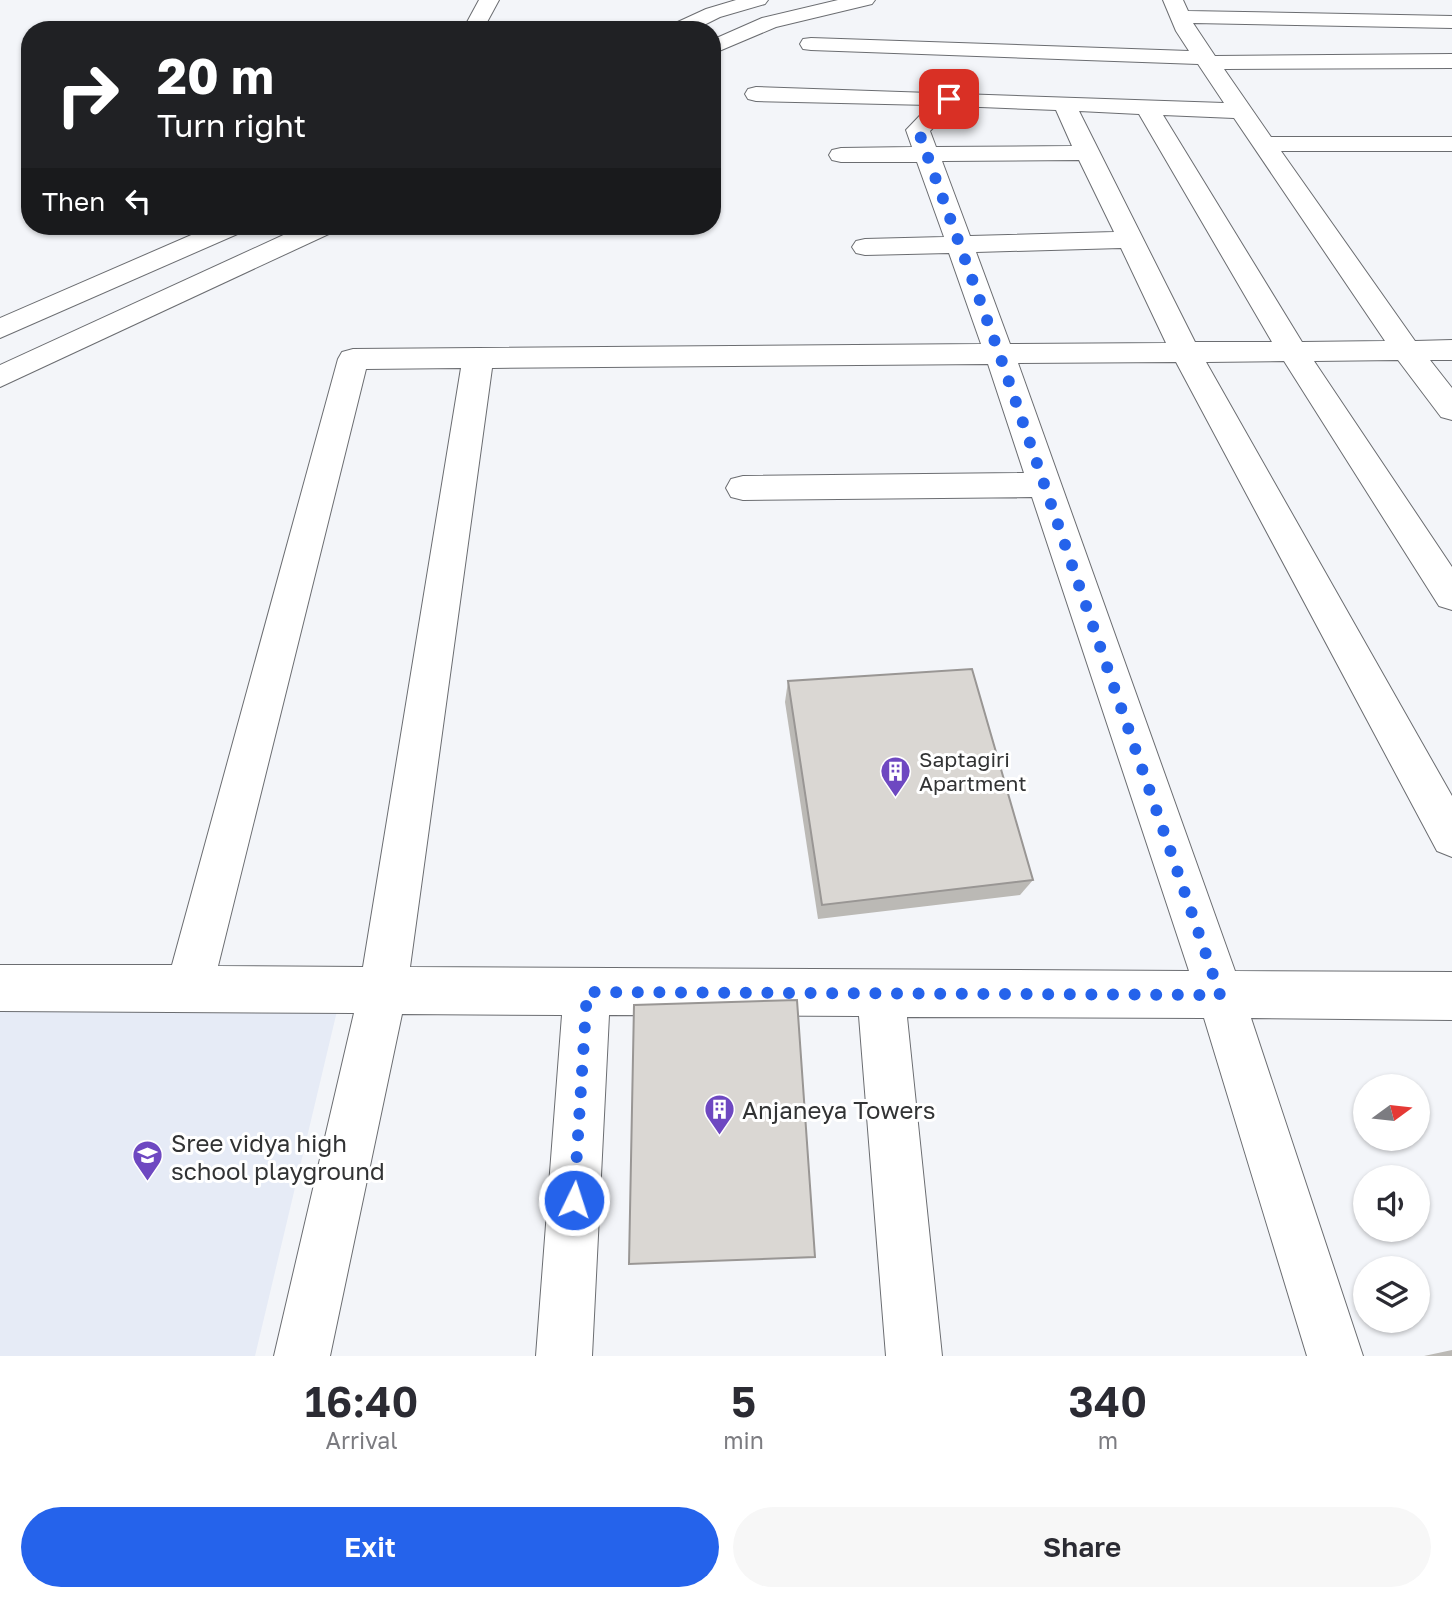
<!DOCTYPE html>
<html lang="en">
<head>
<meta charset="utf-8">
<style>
  body { margin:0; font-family:"Golos Text",sans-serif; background:#f7f7f7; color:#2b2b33; height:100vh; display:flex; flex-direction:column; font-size:26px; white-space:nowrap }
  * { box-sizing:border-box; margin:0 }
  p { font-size:23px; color:#7c7c81 }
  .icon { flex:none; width:38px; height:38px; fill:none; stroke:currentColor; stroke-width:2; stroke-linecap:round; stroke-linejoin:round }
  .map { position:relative; height:1356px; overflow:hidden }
  .details { display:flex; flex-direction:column; background:#fff; flex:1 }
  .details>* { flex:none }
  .banner { position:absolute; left:21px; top:21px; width:700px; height:214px; border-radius:28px; box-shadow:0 2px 5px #0004; background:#202124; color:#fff; overflow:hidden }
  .needle { width:46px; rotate:75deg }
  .tools { position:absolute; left:1353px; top:1074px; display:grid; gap:14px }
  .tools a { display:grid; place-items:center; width:77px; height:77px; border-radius:50%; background:#fff; box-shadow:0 2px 5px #0004; font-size:35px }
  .pin { position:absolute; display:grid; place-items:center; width:60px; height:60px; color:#fff; margin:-30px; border-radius:14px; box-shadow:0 4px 10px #0006 }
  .me { position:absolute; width:77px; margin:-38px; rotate:4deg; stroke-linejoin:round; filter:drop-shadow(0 0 5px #0008) }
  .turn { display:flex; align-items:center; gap:24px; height:147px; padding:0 21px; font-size:32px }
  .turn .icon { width:91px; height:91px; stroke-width:2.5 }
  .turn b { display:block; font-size:49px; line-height:60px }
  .then { display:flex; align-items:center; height:66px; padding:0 21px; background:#0003; gap:14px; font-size:26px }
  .eta { display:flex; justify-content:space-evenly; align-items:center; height:119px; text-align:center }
  .eta b { font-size:42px; font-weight:600; line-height:49px }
  .button { display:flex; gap:14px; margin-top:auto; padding:14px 21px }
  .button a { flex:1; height:80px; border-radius:42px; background:#2563eb; color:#fff; font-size:28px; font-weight:600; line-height:80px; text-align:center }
  .button a+a { background:#f7f7f7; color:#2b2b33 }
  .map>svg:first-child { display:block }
  .built { fill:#e6ebf6 }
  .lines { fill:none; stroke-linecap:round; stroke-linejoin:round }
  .minor-casing { stroke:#6b6d71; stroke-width:2 }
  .minor { fill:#fff; fill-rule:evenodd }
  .wall { fill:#bbb9b5 }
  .building { fill:#dad7d3; stroke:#999694; stroke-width:2 }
  .route { stroke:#2563eb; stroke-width:12; stroke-dasharray:0 21.6 }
  .labels { text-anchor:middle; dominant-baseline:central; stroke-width:6; stroke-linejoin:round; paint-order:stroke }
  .poi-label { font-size:21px; fill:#323334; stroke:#fff; text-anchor:start }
  .near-poi-label { font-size:24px; fill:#323334; stroke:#fff; text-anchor:start }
</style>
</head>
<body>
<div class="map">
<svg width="1452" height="1356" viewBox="0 0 1452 1356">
  <rect width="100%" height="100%" fill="#f3f5f9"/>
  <path class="built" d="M0,1009l337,2 -82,345h-255z"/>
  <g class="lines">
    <defs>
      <g id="minor">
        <path d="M479,0h20l-13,24 2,6h-21l-1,-6z"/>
        <path d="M736,0h32l-3,4 -45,13 -26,13h-28l3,-4 37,-17z"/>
        <path d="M838,0h37l-3,4 -96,23 -64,27v-14l50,-22z"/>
        <path d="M1163,0h20l5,11 264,5v12l-259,-5 22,33 237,-2v14l-228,1 47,68h181v14h-171l134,190 37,-1v20h-22l22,28v32l-11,-3 -43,-57 -84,1 138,206v43l-13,-4 -155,-245 -78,1 246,434v61l-15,-6 -261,-489 -158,1 217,608 217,1v48l-201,-2 112,338h-56l-103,-338 -297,-1 35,339h-56l-27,-340 -250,-1 -17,341h-56l26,-341 -160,-1 -72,342h-56l80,-343 -354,-2v-46h172l166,-606 4,-7 11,-3 628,-5 -32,-91 -84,2 -9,-2 -4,-6 4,-6 9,-2 79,-2 -27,-75h-76l-9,-2 -3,-5 3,-5 9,-2 71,-1 -6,-17 24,-25 -174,-4 -8,-2 -3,-5 3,-5 8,-2 468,16 -26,-39 -387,-14 -8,-1 -3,-5 3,-5 8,-1 378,13 -13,-20zM955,106l101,4 16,36 -136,1 -6,-16zM1079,111l60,3 133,228h-77zM1163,115l71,3 151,223 -83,1zM1079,160l35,72 -144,4 -28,-75zM1121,248l45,95 -156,1 -34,-92zM988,364l36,109 -281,3 -12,3 -5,9 5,9 12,3 289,-3 157,474 -779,-4 82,-599zM461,368l-98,599 -145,-1 148,-597z"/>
        <path d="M212,226h34l-4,6 -242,106v-20z"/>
        <path d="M303,226h34l-4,6 -333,155v-22z"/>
      </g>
    </defs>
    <use href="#minor" class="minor-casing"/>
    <use href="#minor" class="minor"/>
  </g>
  <g class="wall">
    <path d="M788,681l245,199 -13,15 -202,24 -33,-217z"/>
    <path d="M1452,1350v6h-28z"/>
  </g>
  <g class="building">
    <path d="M972,669l61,211 -211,25 -34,-224z"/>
    <path d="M797,1000l18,257 -186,7 5,-259z"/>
  </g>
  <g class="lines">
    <path class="route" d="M574,1200l13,-208 633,3 -221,-642 -81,-223 31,-31"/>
  </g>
  <defs>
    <symbol id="building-pin" viewBox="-11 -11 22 30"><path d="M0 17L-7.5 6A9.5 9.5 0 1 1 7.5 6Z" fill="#6e48c1" stroke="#fff"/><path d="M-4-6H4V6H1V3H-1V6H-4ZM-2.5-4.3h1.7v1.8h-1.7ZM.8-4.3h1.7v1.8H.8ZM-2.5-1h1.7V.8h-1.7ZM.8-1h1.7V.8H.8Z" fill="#fff"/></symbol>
    <symbol id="school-pin" viewBox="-11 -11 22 30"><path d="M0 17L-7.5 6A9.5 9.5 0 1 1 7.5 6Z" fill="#6e48c1" stroke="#fff"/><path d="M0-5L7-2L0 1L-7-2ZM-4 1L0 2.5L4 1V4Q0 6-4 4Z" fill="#fff"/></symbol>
  </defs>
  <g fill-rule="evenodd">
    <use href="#building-pin" x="878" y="754" width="35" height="47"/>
    <use href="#building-pin" x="702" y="1092" width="35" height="47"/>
    <use href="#school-pin" x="130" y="1138" width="35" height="47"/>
  </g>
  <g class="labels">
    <g class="poi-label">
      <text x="919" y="759">Saptagiri<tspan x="919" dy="24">Apartment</tspan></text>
    </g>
    <g class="near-poi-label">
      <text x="742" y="1109">Anjaneya Towers</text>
      <text x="171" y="1142">Sree vidya high<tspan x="171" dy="28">school playground</tspan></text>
    </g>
  </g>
</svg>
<div class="tools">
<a><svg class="needle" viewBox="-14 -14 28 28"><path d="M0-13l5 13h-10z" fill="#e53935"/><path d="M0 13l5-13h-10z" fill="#7c7c81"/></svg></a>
<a><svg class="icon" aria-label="sound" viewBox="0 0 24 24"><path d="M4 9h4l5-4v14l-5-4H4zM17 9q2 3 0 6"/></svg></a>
<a><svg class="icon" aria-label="layers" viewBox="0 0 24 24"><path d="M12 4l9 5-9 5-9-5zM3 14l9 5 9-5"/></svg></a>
</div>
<div class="pin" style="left:949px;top:99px;background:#d93025"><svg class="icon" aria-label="arrive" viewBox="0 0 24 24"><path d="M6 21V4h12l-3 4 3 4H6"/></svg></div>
<svg class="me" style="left:574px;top:1200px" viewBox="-20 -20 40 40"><circle r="17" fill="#2563eb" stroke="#fff" stroke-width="3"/><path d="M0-11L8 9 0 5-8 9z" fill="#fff"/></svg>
<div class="banner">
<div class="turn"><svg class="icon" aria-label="right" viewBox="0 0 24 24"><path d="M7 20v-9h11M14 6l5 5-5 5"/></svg><div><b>20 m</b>Turn right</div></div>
<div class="then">Then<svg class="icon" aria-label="left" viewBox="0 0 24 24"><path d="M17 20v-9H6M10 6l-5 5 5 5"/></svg></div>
</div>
</div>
<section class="details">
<div class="eta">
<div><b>16:40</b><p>Arrival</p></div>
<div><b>5</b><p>min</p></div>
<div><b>340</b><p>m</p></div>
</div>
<div class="button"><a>Exit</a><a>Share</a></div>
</section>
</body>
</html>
